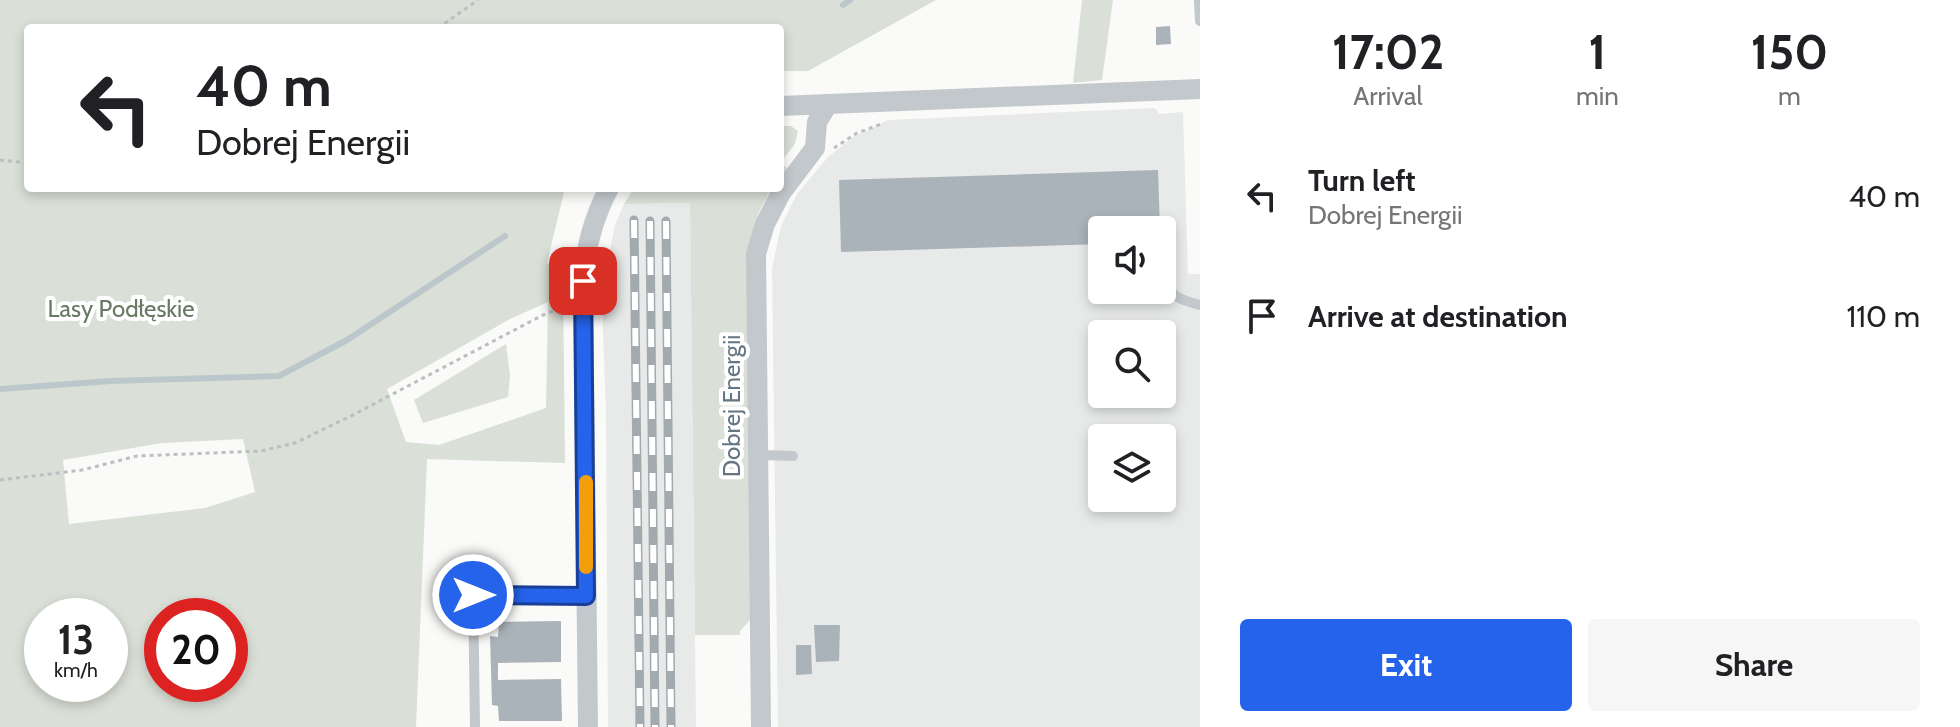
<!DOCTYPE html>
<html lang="en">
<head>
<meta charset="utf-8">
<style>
  body { margin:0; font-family:Cabin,sans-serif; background:#f6f6f6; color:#202124; height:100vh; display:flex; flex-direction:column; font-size:30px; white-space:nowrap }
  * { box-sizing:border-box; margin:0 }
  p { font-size:26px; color:#757577 }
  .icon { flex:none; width:44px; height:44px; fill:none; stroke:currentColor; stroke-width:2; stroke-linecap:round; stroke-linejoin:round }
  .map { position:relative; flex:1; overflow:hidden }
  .panel { display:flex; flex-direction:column; background:#fff; width:760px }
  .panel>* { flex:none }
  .banner { position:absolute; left:24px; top:24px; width:760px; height:168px; border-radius:8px; box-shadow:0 4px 12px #0003; background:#fff; color:#202124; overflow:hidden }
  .buttons { position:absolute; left:1088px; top:216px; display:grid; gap:16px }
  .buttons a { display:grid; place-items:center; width:88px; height:88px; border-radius:8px; background:#fff; box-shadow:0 4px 12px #0003; font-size:40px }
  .speed { position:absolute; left:24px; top:598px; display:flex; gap:16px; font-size:40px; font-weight:700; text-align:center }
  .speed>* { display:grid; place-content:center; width:104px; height:104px; border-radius:50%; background:#fff; box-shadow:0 4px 12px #0003; line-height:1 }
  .speed small { font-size:20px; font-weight:400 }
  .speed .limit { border:12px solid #d22; background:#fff; color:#111 }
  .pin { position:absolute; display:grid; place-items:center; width:68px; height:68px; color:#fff; margin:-34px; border-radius:16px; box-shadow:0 4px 12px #0006 }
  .me { position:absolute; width:88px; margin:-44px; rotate:90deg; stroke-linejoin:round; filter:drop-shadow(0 0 6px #0008) }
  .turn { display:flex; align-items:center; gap:28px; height:168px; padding:0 40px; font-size:36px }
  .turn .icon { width:104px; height:104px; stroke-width:2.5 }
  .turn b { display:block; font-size:56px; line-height:68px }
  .eta { display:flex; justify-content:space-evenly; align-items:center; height:136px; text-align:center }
  .eta b { font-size:48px; font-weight:700; line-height:56px }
  .action { display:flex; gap:16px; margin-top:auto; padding:16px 40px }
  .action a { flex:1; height:92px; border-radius:8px; background:#2563eb; color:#fff; font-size:32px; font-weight:700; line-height:92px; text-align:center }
  .action a+a { background:#f6f6f6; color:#202124 }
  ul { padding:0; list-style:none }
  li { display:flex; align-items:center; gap:24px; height:120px; padding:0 40px }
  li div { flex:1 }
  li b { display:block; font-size:30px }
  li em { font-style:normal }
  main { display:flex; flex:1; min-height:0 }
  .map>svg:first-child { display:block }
  .built { fill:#e8e9e9; fill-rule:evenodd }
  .green { fill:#dadfd7; fill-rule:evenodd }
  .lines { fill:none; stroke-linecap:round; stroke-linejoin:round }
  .stream { stroke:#bbc7cb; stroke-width:6 }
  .building { fill:#aab3b9 }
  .path { stroke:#bbbfc2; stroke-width:3; stroke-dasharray:4 4; stroke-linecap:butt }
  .service { stroke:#c3c8cc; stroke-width:10 }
  .minor { stroke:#c3c8cc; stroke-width:20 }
  .rail-casing { stroke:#a2aab0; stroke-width:9 }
  .rail { stroke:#fff; stroke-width:6; stroke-dasharray:18; stroke-linecap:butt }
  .route-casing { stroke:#184099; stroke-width:20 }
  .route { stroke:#2563eb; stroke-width:14 }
  .slow { stroke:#f59e0b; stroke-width:14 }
  .labels { text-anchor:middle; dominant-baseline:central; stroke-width:8; stroke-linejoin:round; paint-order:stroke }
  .park-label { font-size:24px; fill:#687a64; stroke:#fff }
  .street-label { font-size:24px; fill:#657683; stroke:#fff }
</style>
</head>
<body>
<main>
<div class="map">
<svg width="1200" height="727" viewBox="0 0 1200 727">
  <rect width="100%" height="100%" fill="#fafaf8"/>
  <g class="built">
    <path d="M1155,108l4,6 24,-2 5,162h12v453h-422l-6,-459 9,-42 16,-32 31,-37 25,-20 36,-17zM1102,230h60v60h-60zM1102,334h60v60h-60zM1102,438h60v60h-60z"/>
    <path d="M690,203l6,524h-88l-2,-314 -4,-112 3,-26 10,-50 9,-21z"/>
  </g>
  <g class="green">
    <path d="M0,0h936l-128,71h-28v-43h-752v160h537l-18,75 16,16 2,184 -138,-4 -11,268h-416zM548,302l-2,106 -107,37 -33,-3 -19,-53 123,-70zM243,439l12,53 -50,16 -136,16 -6,-64 99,-17zM42,616h68v68h-68zM162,616h68v68h-68z"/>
    <path d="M1082,0h31l-11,80 -29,3z"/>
    <path d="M780,126h11l7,5 -3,13 -15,19 7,5 -7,10z"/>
    <path d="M634,188h138l-14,26 -7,24 -1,382 -10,11v4h-45l-5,-432 -66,1z"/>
    <path d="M506,344l4,32 -2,21 -85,26 -9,-23z"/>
  </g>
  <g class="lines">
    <g class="stream">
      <path d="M843,5l7,-5"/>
      <path d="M0,389l111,-8 168,-5 68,-36 158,-104"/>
    </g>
  </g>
  <g class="building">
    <path d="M1170,26l1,18 -15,1v-18z"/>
    <path d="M1158,170l2,60h-58v14l-261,8 -2,-72z"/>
    <path d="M561,621v41l-63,1v17l63,-1 1,42h-63l-1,-15 -6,-1 -2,-69 8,1 1,-15z"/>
    <path d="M814,625h26l-1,36 -23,1z"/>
    <path d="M796,645h15l1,29 -16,1z"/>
  </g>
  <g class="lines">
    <g class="path">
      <path d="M438,28l40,-28"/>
      <path d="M834,148l23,-15 27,-10"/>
      <path d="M0,160l28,3"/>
      <path d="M0,480l82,-10 55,-14 124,-5 34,-8 56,-27 192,-101 21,-8"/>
    </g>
    <g class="service">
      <path d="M1199,0l1,21"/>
      <path d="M1167,281c5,18 15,19 33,24"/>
      <path d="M758,455l35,1"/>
      <path d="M473,585l2,142"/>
      <path d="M473,595l113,1"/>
    </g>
    <g class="minor">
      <path d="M780,106l420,-17"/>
      <path d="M588,727l-5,-446c3,-35 10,-62 26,-93"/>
      <path d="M761,727l-5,-473 9,-30 16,-31 34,-45 2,-26 11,-18"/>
    </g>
    <defs>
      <g id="rail">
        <path d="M634,220l6,507"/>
        <path d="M650,221l5,506"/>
        <path d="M666,221l5,506"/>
      </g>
    </defs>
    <use href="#rail" class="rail-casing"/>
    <use href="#rail" class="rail"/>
  </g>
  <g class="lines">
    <defs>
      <path id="route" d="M473,595l113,1 -3,-315"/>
    </defs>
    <use href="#route" class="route-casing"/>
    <use href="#route" class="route"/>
    <path class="slow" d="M586,482v85"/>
  </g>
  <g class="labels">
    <g class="park-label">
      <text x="121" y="308">Lasy Podłęskie</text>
    </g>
    <g class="street-label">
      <text transform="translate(731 406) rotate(-90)">Dobrej Energii</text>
    </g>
  </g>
</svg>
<div class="buttons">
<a><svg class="icon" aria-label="sound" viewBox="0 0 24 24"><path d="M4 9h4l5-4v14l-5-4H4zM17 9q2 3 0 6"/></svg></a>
<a><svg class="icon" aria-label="search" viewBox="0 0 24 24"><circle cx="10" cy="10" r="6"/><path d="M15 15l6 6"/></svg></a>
<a><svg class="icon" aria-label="layers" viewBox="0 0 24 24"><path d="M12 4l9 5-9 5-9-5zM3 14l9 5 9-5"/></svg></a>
</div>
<div class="speed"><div>13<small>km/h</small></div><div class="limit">20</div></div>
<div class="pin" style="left:583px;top:281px;background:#d93025"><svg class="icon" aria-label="arrive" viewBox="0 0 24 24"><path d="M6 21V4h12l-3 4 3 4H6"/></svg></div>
<svg class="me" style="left:473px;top:595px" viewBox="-20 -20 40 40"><circle r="17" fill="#2563eb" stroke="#fff" stroke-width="3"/><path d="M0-11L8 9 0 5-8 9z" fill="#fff"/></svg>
<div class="banner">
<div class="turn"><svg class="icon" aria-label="left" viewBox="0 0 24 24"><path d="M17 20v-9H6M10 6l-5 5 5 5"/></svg><div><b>40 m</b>Dobrej Energii</div></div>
</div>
</div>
<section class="panel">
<div class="eta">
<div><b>17:02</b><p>Arrival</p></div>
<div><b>1</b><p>min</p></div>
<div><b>150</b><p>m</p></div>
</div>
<ul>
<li><svg class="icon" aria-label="left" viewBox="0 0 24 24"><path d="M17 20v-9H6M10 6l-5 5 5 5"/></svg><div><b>Turn left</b><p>Dobrej Energii</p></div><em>40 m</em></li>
<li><svg class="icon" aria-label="arrive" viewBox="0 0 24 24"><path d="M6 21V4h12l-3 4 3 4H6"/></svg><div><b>Arrive at destination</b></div><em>110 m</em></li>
</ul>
<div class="action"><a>Exit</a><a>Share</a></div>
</section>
</main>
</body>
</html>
